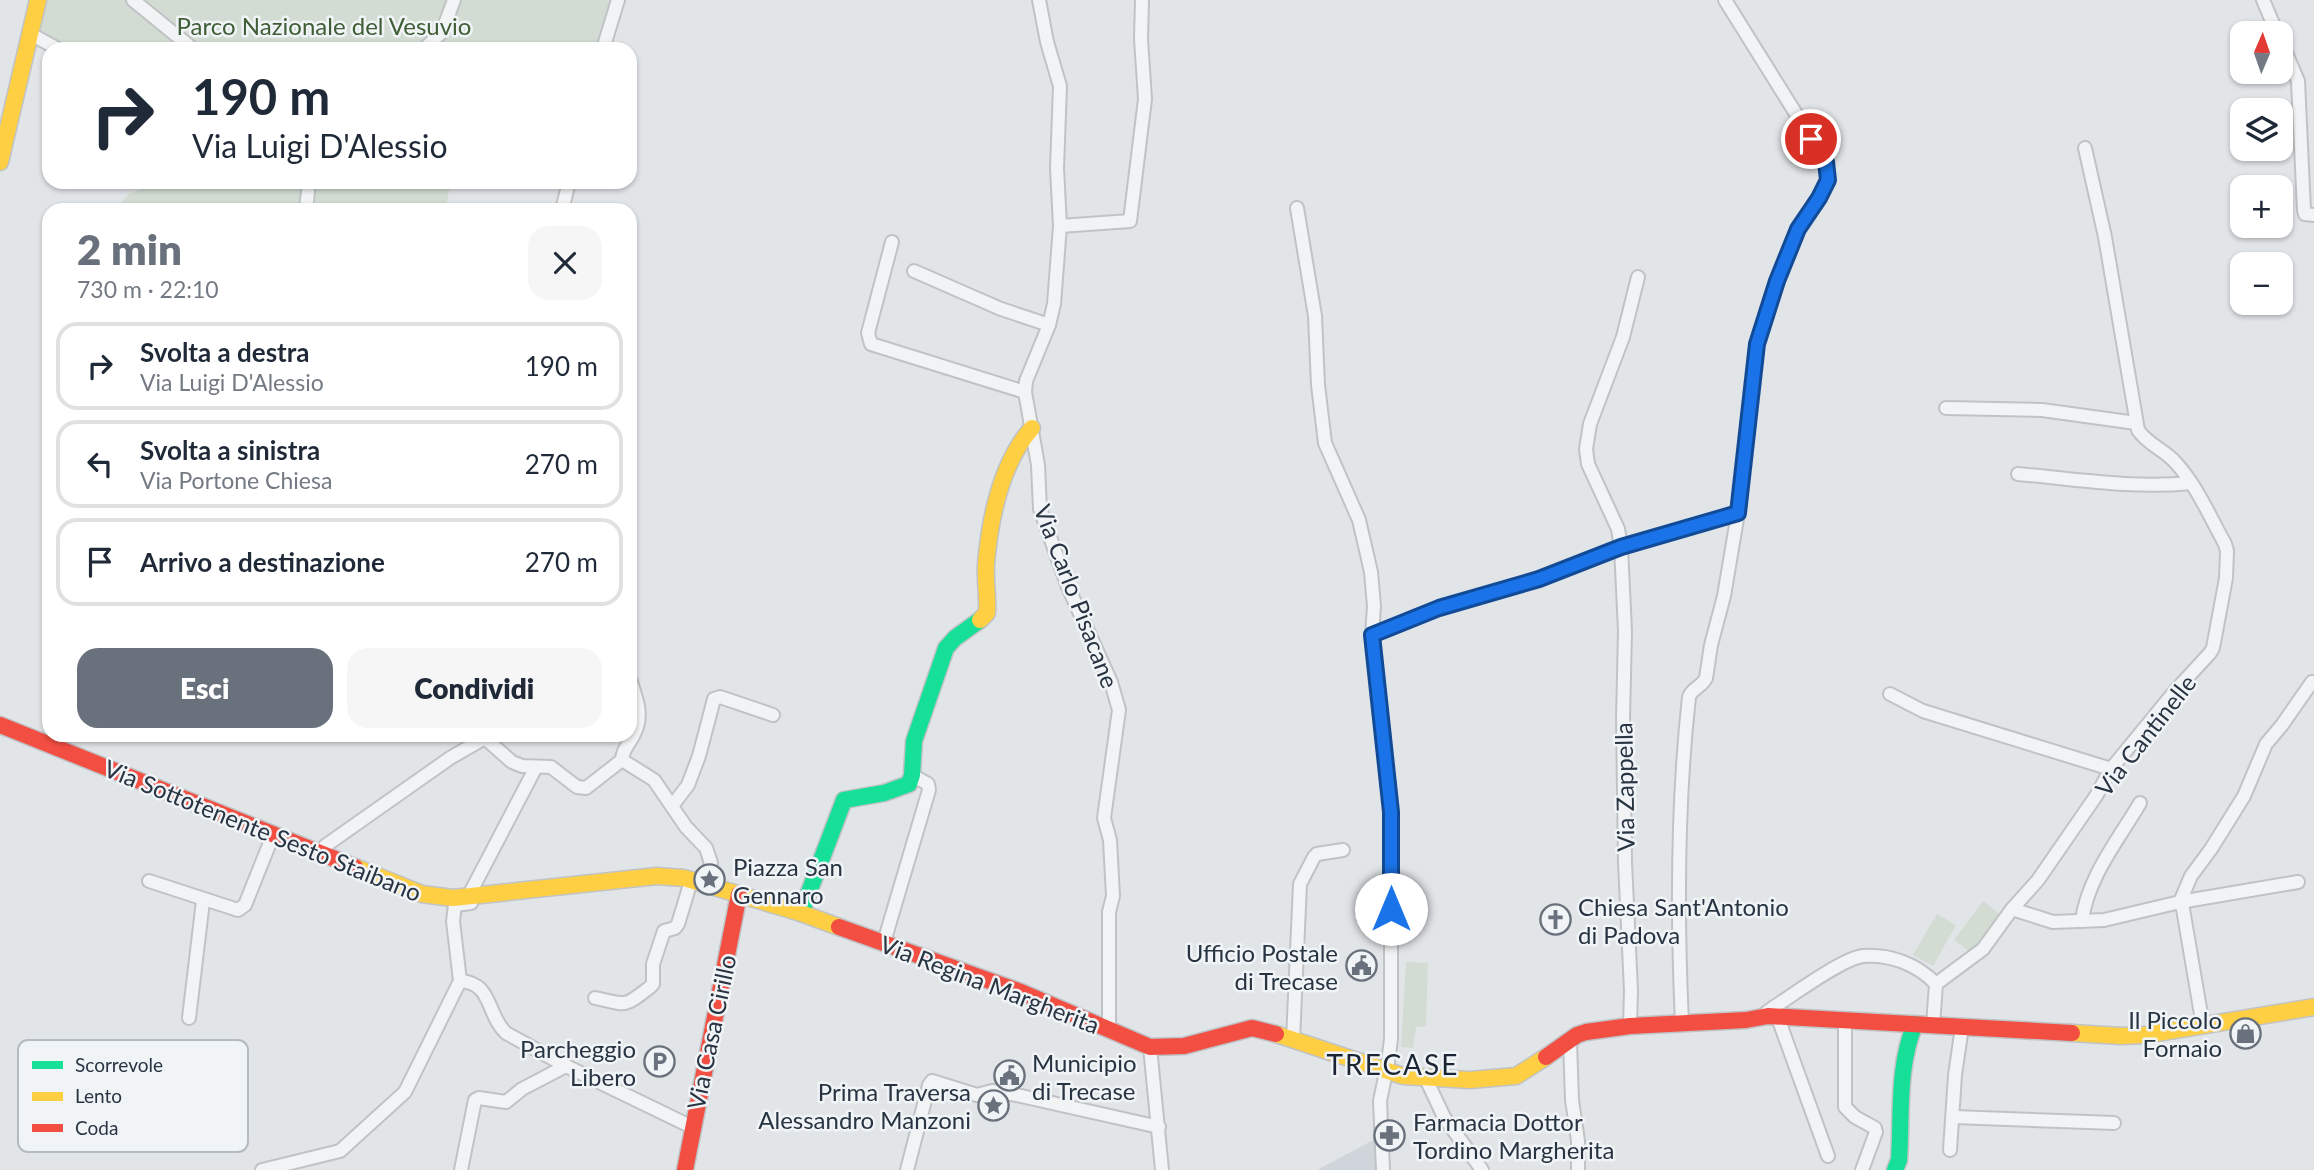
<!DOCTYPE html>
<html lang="it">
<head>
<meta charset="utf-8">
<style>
  body { margin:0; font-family:Lato,sans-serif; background:#f6f6f7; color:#1f2937; height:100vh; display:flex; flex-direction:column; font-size:26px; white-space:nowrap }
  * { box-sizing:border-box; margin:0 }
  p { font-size:23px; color:#747a83 }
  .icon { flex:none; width:38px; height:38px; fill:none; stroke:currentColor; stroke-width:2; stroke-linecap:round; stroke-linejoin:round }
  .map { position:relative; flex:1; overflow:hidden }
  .drawer { position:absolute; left:42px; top:203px; width:595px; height:539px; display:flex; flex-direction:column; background:#fff; border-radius:21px; box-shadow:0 2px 5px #0004 }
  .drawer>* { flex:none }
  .banner { position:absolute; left:42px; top:42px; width:595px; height:147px; border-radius:21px; box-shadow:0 2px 5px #0004; background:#fff; color:#1f2937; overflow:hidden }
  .needle { width:46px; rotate:2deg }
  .fabs { position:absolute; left:2230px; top:21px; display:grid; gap:14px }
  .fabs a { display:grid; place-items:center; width:63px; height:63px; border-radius:14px; background:#fff; box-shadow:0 2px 5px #0004; font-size:35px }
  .pin { position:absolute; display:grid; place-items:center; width:60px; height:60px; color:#fff; margin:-30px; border:4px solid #fff; border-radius:50%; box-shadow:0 2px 7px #0007 }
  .me { position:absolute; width:77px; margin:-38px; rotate:0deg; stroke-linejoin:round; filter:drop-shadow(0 0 5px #0008) }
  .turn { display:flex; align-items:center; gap:24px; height:147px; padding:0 35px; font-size:32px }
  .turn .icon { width:91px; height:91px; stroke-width:2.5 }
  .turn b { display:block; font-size:49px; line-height:60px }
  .round { display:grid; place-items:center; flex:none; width:74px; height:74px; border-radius:21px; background:#f6f6f7 }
  .overview { display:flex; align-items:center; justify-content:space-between; height:119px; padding:0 35px }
  h1 { font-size:42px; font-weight:800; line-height:52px; color:#69727c }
  .button { display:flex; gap:14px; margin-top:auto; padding:14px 35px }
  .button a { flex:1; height:80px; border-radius:21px; background:#69727c; color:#fff; font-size:28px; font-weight:800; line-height:80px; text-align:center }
  .button a+a { background:#f6f6f7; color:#1f2937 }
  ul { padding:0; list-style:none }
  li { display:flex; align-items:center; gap:21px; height:88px; margin:0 14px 10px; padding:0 21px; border:4px solid #e0e1e3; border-radius:21px }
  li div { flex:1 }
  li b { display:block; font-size:26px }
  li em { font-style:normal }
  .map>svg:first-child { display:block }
  .built { fill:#d0d5db }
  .green { fill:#d3dcd3 }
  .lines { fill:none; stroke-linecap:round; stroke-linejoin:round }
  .street-casing { stroke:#c0c3c6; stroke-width:16 }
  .fast-casing { stroke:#c0c3c6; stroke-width:19 }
  .slow-casing { stroke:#c0c3c6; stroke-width:19 }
  .jam-casing { stroke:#c0c3c6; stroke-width:19 }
  .street { stroke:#f2f3f4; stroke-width:12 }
  .fast { stroke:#16e098; stroke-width:16 }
  .slow { stroke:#ffcf43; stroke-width:16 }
  .jam { stroke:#f24e42; stroke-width:16 }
  .route-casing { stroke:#114b97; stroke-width:18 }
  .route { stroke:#1a73e8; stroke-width:12 }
  .labels { text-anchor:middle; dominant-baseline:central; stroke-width:5; stroke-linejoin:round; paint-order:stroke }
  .park-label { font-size:24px; fill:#405e35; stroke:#f0f4f7 }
  .street-label { font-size:24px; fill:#283442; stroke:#f0f4f7 }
  .poi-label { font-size:24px; fill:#283442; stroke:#f0f4f7; text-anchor:start }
  .quarter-label { font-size:28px; letter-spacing:2px; fill:#1a2433; stroke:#f0f4f7 }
  .key { fill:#f0f4f7; stroke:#b4bac1; stroke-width:2 }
  .key-label { font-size:19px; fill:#283442 }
</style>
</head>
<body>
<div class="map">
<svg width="2314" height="1170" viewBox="0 0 2314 1170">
  <rect width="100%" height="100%" fill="#e2e5e8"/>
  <path class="built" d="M1375,1139l2,31h-60l47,-25z"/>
  <g class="green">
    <path d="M36,0h586l-14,49h-559l-23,-13z"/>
    <path d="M149,182h301l-4,28h-332l15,-16 18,-7z"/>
    <path d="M1983,901l19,15 -29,38 -19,-14z"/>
    <path d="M1937,914l19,11 -23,41 -20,-11z"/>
    <path d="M1406,962l22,1 -2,63 -10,1 -3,21 -12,-1z"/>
  </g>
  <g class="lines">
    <defs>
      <g id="street">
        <path d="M133,0l60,49"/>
        <path d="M1039,0l8,42 13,44 -3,82 3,58 -6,78 -5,21 -23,56 -1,11 13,73 2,44 28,78 43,95 8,28 -15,108 6,22 3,56 -4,16v119"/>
        <path d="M2263,0l14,33"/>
        <path d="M29,33l29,16"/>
        <path d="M2280,39l18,42 6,129 1,4 9,1"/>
        <path d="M424,49l18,-17 12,-32"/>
        <path d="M603,49l15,-49"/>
        <path d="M1297,208l18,108 3,69 7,58 34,77 12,52 3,34 -2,29 19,177v227l-3,23 -8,39 3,69"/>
        <path d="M306,210l3,-28"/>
        <path d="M562,210l7,-28"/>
        <path d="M1060,226l70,-5 15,-122 -4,-60 1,-39"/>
        <path d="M892,242l-24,91 3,11 154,48"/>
        <path d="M914,271l87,38 48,16"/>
        <path d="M1946,408l96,2 94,13"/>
        <path d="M2018,474c57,5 115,15 173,9"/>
        <path d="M1372,635l67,-27 100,-29 82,-32 117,-34"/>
        <path d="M1890,694l33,17 188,58"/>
        <path d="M622,760l32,20 32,47 20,21 5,15 -7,21"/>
        <path d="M622,760c0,-10 8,-17 12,-26 10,-18 2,-37 -4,-55"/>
        <path d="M672,806l16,-21 11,-29 15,-57 6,-2 53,18"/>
        <path d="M319,854l6,-8 125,-88 33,-19 4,1 25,22 10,4 29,1 26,20 9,1 36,-28"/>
        <path d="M149,881l89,29 7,-5 28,-70"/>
        <path d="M468,897l68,-130"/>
        <path d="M2180,902l11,-26 20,-27 33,-53 22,-52 16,-19 30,-43"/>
        <path d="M2180,902l118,-20"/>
        <path d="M2012,909l41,13 51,-2 76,-18 3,7 20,117"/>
        <path d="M2082,921c5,-43 37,-82 58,-118"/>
        <path d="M884,942l45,-152 -1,-6 -16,-9"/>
        <path d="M460,981c33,2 26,33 46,52l60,33 126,61"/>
        <path d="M1936,984l47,-35 29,-40 26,-29 58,-84 15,-27 64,-78 35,-38 3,-5 13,-70 1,-27 -2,-7c-15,-27 -28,-58 -49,-81 -11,-13 -28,-18 -38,-33l-33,-193 -20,-89"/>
        <path d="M595,998c33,7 28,10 55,-11l3,-3v-20l11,-33 11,-3 3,-4 13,-43"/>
        <path d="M1768,1016l-1,-4 7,-5c19,-12 69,-49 89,-51 27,-2 54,8 73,28l-3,41"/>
        <path d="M189,1018l14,-117"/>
        <path d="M1778,1018l50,138"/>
        <path d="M1845,1019v88l10,10 20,11 1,4 -14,38"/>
        <path d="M1682,1023c-5,-108 -5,-218 7,-326 3,-9 13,-10 17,-19l5,-33 13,-49 14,-83 19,-169 20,-63 21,-52 21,-31 9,-18 -2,-18 -101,-162"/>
        <path d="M1630,1026l1,-35 -6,-129 -2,-143 2,-88 -4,-84 -3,-18 -30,-65 -2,-15 4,-25 33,-87 15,-60"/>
        <path d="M1293,1040l7,-156 14,-27 3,-3 26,-4"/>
        <path d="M1570,1041l2,59 6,41v29"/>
        <path d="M1150,1047l12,123"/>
        <path d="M1426,1079l18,38 38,53"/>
        <path d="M1954,1117l160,6"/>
        <path d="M1950,1150l5,-75 7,-48"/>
        <path d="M262,1170l78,-19 65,-59 55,-111 -7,-60 2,-16 16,-2"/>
        <path d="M461,1170l14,-70 4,-2 27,4 16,-13 44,-23"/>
        <path d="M907,1170l22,-85 3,-4 45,14 15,-4 25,4 142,32"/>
      </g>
      <g id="fast">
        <path d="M801,913l43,-113 40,-7 25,-9 3,-9 2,-34 32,-93 9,-10 25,-18"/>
        <path d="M1895,1170l4,-10c3,-45 -2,-93 16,-136"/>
      </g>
      <g id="slow">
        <path d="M0,162l38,-162"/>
        <path d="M980,620l7,-7c1,-16 -2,-33 -1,-49 4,-46 15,-101 46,-136"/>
        <path d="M355,867l67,27 31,4 204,-22 27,2 117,35 38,14"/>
        <path d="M2072,1033l49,3 24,-1 169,-28"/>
        <path d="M1276,1034l127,42 67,4 46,-4 30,-19"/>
      </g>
      <g id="jam">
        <path d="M0,725l355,142"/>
        <path d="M839,927l182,65 129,55 34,-1 68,-18 24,6"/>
        <path d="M1546,1057l31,-22 9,-3 44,-6 116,-6 22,-4 304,17"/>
        <path d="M685,1170l54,-276"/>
      </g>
    </defs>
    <use href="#street" class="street-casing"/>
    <use href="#fast" class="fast-casing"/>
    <use href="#slow" class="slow-casing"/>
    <use href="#jam" class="jam-casing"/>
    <use href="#street" class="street"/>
    <use href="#fast" class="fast"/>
    <use href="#slow" class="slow"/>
    <use href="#jam" class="jam"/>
  </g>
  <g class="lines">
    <defs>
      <path id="route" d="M1391,909v-97l-19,-177 67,-27 100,-29 82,-32 117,-34 19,-169 20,-63 21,-52 21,-31 9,-18 -2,-18 -15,-23"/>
    </defs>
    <use href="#route" class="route-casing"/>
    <use href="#route" class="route"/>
  </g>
  <defs>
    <symbol id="sight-ring" viewBox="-11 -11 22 22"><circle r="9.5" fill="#f0f4f7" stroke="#69727c" stroke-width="1.5"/><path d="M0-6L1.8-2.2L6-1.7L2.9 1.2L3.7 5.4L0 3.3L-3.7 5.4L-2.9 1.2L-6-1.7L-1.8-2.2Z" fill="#69727c"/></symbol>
    <symbol id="church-ring" viewBox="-11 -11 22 22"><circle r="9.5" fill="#f0f4f7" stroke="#69727c" stroke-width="1.5"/><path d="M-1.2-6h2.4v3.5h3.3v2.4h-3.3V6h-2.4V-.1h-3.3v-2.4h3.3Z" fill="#69727c"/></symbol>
    <symbol id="civic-ring" viewBox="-11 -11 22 22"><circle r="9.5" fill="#f0f4f7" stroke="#69727c" stroke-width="1.5"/><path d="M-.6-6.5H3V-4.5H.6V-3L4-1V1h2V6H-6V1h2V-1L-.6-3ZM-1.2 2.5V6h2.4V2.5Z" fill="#69727c"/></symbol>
    <symbol id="shop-ring" viewBox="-11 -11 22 22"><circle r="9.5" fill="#f0f4f7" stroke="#69727c" stroke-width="1.5"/><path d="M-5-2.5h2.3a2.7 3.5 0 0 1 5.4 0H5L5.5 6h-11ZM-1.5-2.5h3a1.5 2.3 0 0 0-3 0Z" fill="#69727c"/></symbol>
    <symbol id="parking-ring" viewBox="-11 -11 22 22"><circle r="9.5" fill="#f0f4f7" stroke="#69727c" stroke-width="1.5"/><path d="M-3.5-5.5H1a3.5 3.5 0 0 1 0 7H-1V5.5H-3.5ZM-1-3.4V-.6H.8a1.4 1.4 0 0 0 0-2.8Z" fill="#69727c"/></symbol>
    <symbol id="pharmacy-ring" viewBox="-11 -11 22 22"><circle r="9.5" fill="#f0f4f7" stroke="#69727c" stroke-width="1.5"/><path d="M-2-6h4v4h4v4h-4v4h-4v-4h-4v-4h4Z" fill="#69727c"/></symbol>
  </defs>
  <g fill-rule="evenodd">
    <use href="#sight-ring" x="692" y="862" width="35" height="35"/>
    <use href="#church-ring" x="1538" y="902" width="35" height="35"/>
    <use href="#civic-ring" x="1344" y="948" width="35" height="35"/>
    <use href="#shop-ring" x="2228" y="1016" width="35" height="35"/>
    <use href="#parking-ring" x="642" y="1044" width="35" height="35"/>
    <use href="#civic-ring" x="992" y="1058" width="35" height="35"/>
    <use href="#sight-ring" x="976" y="1088" width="35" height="35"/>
    <use href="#pharmacy-ring" x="1372" y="1118" width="35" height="35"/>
  </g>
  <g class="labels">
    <g class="park-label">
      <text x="324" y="25">Parco Nazionale del Vesuvio</text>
    </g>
    <g class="street-label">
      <text transform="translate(1077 596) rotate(69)">Via Carlo Pisacane</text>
      <text transform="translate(2145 735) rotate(-52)">Via Cantinelle</text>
      <text transform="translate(1624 787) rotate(-91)">Via Zappella</text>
      <text transform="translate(263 830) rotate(22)">Via Sottotenente Sesto Staibano</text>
      <text transform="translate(990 984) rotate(21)">Via Regina Margherita</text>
      <text transform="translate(711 1032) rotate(-78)">Via Casa Cirillo</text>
    </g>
    <g class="poi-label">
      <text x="733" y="866">Piazza San<tspan x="733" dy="28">Gennaro</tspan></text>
      <text x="1578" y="906">Chiesa Sant'Antonio<tspan x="1578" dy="28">di Padova</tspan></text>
      <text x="1338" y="952" text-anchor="end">Ufficio Postale<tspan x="1338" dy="28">di Trecase</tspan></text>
      <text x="2222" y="1019" text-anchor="end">Il Piccolo<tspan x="2222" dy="28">Fornaio</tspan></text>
      <text x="636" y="1048" text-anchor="end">Parcheggio<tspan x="636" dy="28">Libero</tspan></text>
      <text x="1032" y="1062">Municipio<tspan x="1032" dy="28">di Trecase</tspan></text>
      <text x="971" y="1091" text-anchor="end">Prima Traversa<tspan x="971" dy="28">Alessandro Manzoni</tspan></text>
      <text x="1413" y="1121">Farmacia Dottor<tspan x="1413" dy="28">Tordino Margherita</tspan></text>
    </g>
    <g class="quarter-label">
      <text x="1393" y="1064">TRECASE</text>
    </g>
  </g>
  <rect x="18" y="1040" width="230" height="112" rx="10" class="key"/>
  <rect x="32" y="1061" width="31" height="8" fill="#16e098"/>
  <rect x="32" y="1092" width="31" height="9" fill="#ffcf43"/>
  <rect x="32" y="1124" width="31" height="8" fill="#f24e42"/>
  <g class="key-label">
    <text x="75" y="1072">Scorrevole</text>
    <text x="75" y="1103">Lento</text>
    <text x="75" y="1135">Coda</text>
  </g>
</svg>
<div class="fabs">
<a><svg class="needle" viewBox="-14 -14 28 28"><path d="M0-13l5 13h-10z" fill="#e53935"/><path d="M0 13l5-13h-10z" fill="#747a83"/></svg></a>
<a><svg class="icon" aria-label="layers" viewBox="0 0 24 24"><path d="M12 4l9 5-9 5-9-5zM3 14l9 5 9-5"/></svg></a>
<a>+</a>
<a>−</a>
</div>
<div class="pin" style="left:1811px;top:139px;background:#d93025"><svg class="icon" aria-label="arrive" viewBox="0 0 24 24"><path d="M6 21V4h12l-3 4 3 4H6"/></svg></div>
<svg class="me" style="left:1391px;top:909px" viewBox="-20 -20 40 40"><circle r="19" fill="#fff"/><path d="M0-13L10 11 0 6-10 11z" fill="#1a73e8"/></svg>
<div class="banner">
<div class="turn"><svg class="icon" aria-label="right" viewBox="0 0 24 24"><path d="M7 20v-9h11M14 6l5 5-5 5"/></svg><div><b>190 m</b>Via Luigi D'Alessio</div></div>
</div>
<section class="drawer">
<div class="overview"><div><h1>2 min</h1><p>730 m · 22:10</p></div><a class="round"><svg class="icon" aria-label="close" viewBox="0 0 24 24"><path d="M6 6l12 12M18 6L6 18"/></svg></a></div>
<ul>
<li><svg class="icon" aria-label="right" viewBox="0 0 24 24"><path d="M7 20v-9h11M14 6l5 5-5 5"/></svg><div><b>Svolta a destra</b><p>Via Luigi D'Alessio</p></div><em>190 m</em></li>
<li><svg class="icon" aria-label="left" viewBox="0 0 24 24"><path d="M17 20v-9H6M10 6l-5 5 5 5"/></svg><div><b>Svolta a sinistra</b><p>Via Portone Chiesa</p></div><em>270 m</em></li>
<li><svg class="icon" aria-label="arrive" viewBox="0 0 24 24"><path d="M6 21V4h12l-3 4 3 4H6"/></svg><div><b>Arrivo a destinazione</b></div><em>270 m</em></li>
</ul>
<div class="button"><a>Esci</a><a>Condividi</a></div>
</section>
</div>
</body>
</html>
